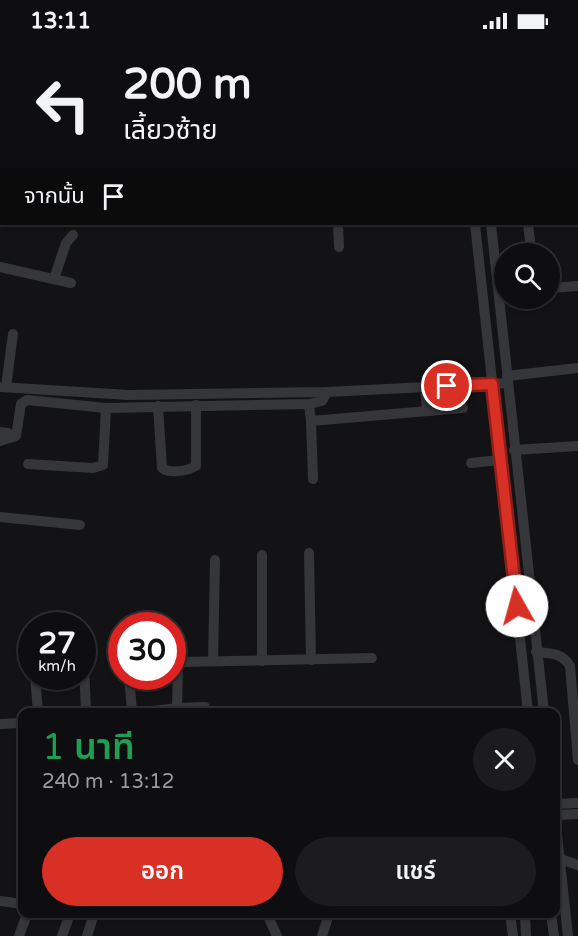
<!DOCTYPE html>
<html lang="th">
<head>
<meta charset="utf-8">
<style>
  body { margin:0; font-family:"Varela Round","Noto Sans Thai",sans-serif; background:#1c1c1e; color:#f1f3f6; height:100vh; display:flex; flex-direction:column; font-size:22px; white-space:nowrap }
  * { box-sizing:border-box; margin:0 }
  p { font-size:20px; color:#9b9c9f }
  .icon { flex:none; width:33px; height:33px; fill:none; stroke:currentColor; stroke-width:2; stroke-linecap:round; stroke-linejoin:round }
  .map { position:relative; flex:1; overflow:hidden }
  .sheet { position:absolute; left:18px; top:666px; width:542px; height:210px; display:flex; flex-direction:column; background:#0e0e10; border-radius:12px; box-shadow:0 2px 4px #0004,0 0 0 2px #2e2e30 }
  .sheet>* { flex:none }
  .top-card { position:absolute; left:0px; top:0px; width:579px; height:183px; box-shadow:0 2px 4px #0004,0 0 0 2px #2e2e30; background:#0e0e10; color:#f1f3f6; overflow:hidden }
  .tools { position:absolute; left:494px; top:201px; display:grid; gap:12px }
  .tools a { display:grid; place-items:center; width:66px; height:66px; border-radius:50%; background:#0e0e10; box-shadow:0 2px 4px #0004,0 0 0 2px #2e2e30; font-size:30px }
  .speed { position:absolute; left:18px; top:570px; display:flex; gap:12px; font-size:30px; font-weight:700; text-align:center }
  .speed>* { display:grid; place-content:center; width:78px; height:78px; border-radius:50%; background:#0e0e10; box-shadow:0 2px 4px #0004,0 0 0 2px #2e2e30; line-height:1 }
  .speed small { font-size:15px; font-weight:400 }
  .speed .limit { border:9px solid #d22; background:#fff; color:#111 }
  .pin { position:absolute; display:grid; place-items:center; width:51px; height:51px; color:#fff; margin:-26px; border:3px solid #fff; border-radius:50%; box-shadow:0 2px 6px #0007 }
  .me { position:absolute; width:66px; margin:-33px; rotate:353deg; stroke-linejoin:round; filter:drop-shadow(0 0 4px #0008) }
  .turn { display:flex; align-items:center; gap:21px; height:126px; padding:0 24px; font-size:27px }
  .turn .icon { width:78px; height:78px; stroke-width:2.5 }
  .turn b { display:block; font-size:42px; line-height:51px }
  .then { display:flex; align-items:center; height:57px; padding:0 24px; background:#0003; gap:12px; font-size:22px }
  .round { display:grid; place-items:center; flex:none; width:63px; height:63px; border-radius:32px; background:#1c1c1e }
  .overview { display:flex; align-items:center; justify-content:space-between; height:102px; padding:0 24px }
  h1 { font-size:36px; font-weight:600; line-height:45px; color:#1e9e55 }
  .action { display:flex; gap:12px; margin-top:auto; padding:12px 24px }
  .action a { flex:1; height:69px; border-radius:36px; background:#d93025; color:#fff; font-size:24px; font-weight:600; line-height:69px; text-align:center }
  .action a+a { background:#1c1c1e; color:#f1f3f6 }
  .status { display:flex; justify-content:space-between; align-items:center; height:42px; padding:0 30px; background:#0e0e10; direction:ltr }
  .status svg { height:16px; fill:currentColor }
  .map>svg:first-child { display:block }
  .lines { fill:none; stroke-linecap:round; stroke-linejoin:round }
  .minor { stroke:#34363a; stroke-width:10 }
  .route-casing { stroke:#8d1f18; stroke-width:15 }
  .route { stroke:#d93025; stroke-width:10 }
</style>
</head>
<body>
<div class="status"><b>13:11</b><svg viewBox="0 0 49 12"><path d="M0 12V9h3v3zM5 12V6h3v6zM10 12V3h3v9zM15 12V0h3v12zM26 1h20v11H26zM47 4h2v5h-2z"/></svg></div>
<div class="map">
<svg width="578" height="894" viewBox="0 0 578 894">
  <rect width="100%" height="100%" fill="#131315"/>
  <g class="lines">
    <g class="minor">
      <path d="M1,0l6,2"/>
      <path d="M396,0v2"/>
      <path d="M456,0v2"/>
      <path d="M472,0v2"/>
      <path d="M27,2l1,-2"/>
      <path d="M135,2v-2"/>
      <path d="M180,2v-2"/>
      <path d="M261,2v-2"/>
      <path d="M532,2l2,-2"/>
      <path d="M338,182l1,23"/>
      <path d="M475,182l53,488"/>
      <path d="M491,182l53,488"/>
      <path d="M528,182l3,25 -2,5"/>
      <path d="M0,225l71,16"/>
      <path d="M54,237l12,-36 7,-8"/>
      <path d="M549,246l29,-2"/>
      <path d="M507,334l71,-8"/>
      <path d="M0,345l129,8 198,-3 180,-9"/>
      <path d="M6,345l7,-53"/>
      <path d="M425,345l2,24"/>
      <path d="M309,362l2,17 152,-13"/>
      <path d="M158,364l4,62c8,6 25,3 34,-2v-61"/>
      <path d="M311,379l2,58"/>
      <path d="M0,390l8,1 4,3"/>
      <path d="M0,399l16,-5 5,-32 6,-4 79,8"/>
      <path d="M514,408l64,-4"/>
      <path d="M471,421l29,-3"/>
      <path d="M28,422l65,4 10,-3 3,-57 203,-4 13,-3 5,-9"/>
      <path d="M0,475l80,8"/>
      <path d="M309,511l2,107"/>
      <path d="M262,513v106"/>
      <path d="M536,610c15,1 26,1 34,14l8,94"/>
      <path d="M213,619l2,-101"/>
      <path d="M84,621l2,49"/>
      <path d="M35,634l3,36"/>
      <path d="M129,634l3,36"/>
      <path d="M177,666l28,-1"/>
      <path d="M146,670l31,-4 1,-42 6,-4 188,-4"/>
      <path d="M0,682l22,-1"/>
      <path d="M555,762l23,-1"/>
      <path d="M555,773l23,-1"/>
      <path d="M555,774l13,120"/>
      <path d="M560,817l18,6"/>
      <path d="M0,859l22,3"/>
      <path d="M93,872h76"/>
      <path d="M267,872l10,22"/>
      <path d="M510,872l3,22"/>
      <path d="M525,872l1,22"/>
      <path d="M551,872l3,22"/>
      <path d="M19,894l8,-22"/>
      <path d="M62,894l7,-19"/>
      <path d="M87,894l7,-22"/>
      <path d="M322,894l7,-22"/>
    </g>
  </g>
  <g class="lines">
    <defs>
      <path id="route" d="M447,344l45,-2 25,222"/>
    </defs>
    <use href="#route" class="route-casing"/>
    <use href="#route" class="route"/>
  </g>
</svg>
<div class="tools">
<a><svg class="icon" aria-label="search" viewBox="0 0 24 24"><circle cx="10" cy="10" r="6"/><path d="M15 15l6 6"/></svg></a>
</div>
<div class="speed"><div>27<small>km/h</small></div><div class="limit">30</div></div>
<div class="pin" style="left:447px;top:344px;background:#d93025"><svg class="icon" aria-label="arrive" viewBox="0 0 24 24"><path d="M6 21V4h12l-3 4 3 4H6"/></svg></div>
<svg class="me" style="left:517px;top:564px" viewBox="-20 -20 40 40"><circle r="19" fill="#fff"/><path d="M0-13L10 11 0 6-10 11z" fill="#d93025"/></svg>
<div class="top-card">
<div class="turn"><svg class="icon" aria-label="left" viewBox="0 0 24 24"><path d="M17 20v-9H6M10 6l-5 5 5 5"/></svg><div><b>200 m</b>เลี้ยวซ้าย</div></div>
<div class="then">จากนั้น<svg class="icon" aria-label="arrive" viewBox="0 0 24 24"><path d="M6 21V4h12l-3 4 3 4H6"/></svg></div>
</div>
<section class="sheet">
<div class="overview"><div><h1>1 นาที</h1><p>240 m · 13:12</p></div><a class="round"><svg class="icon" aria-label="close" viewBox="0 0 24 24"><path d="M6 6l12 12M18 6L6 18"/></svg></a></div>
<div class="action"><a>ออก</a><a>แชร์</a></div>
</section>
</div>
</body>
</html>
